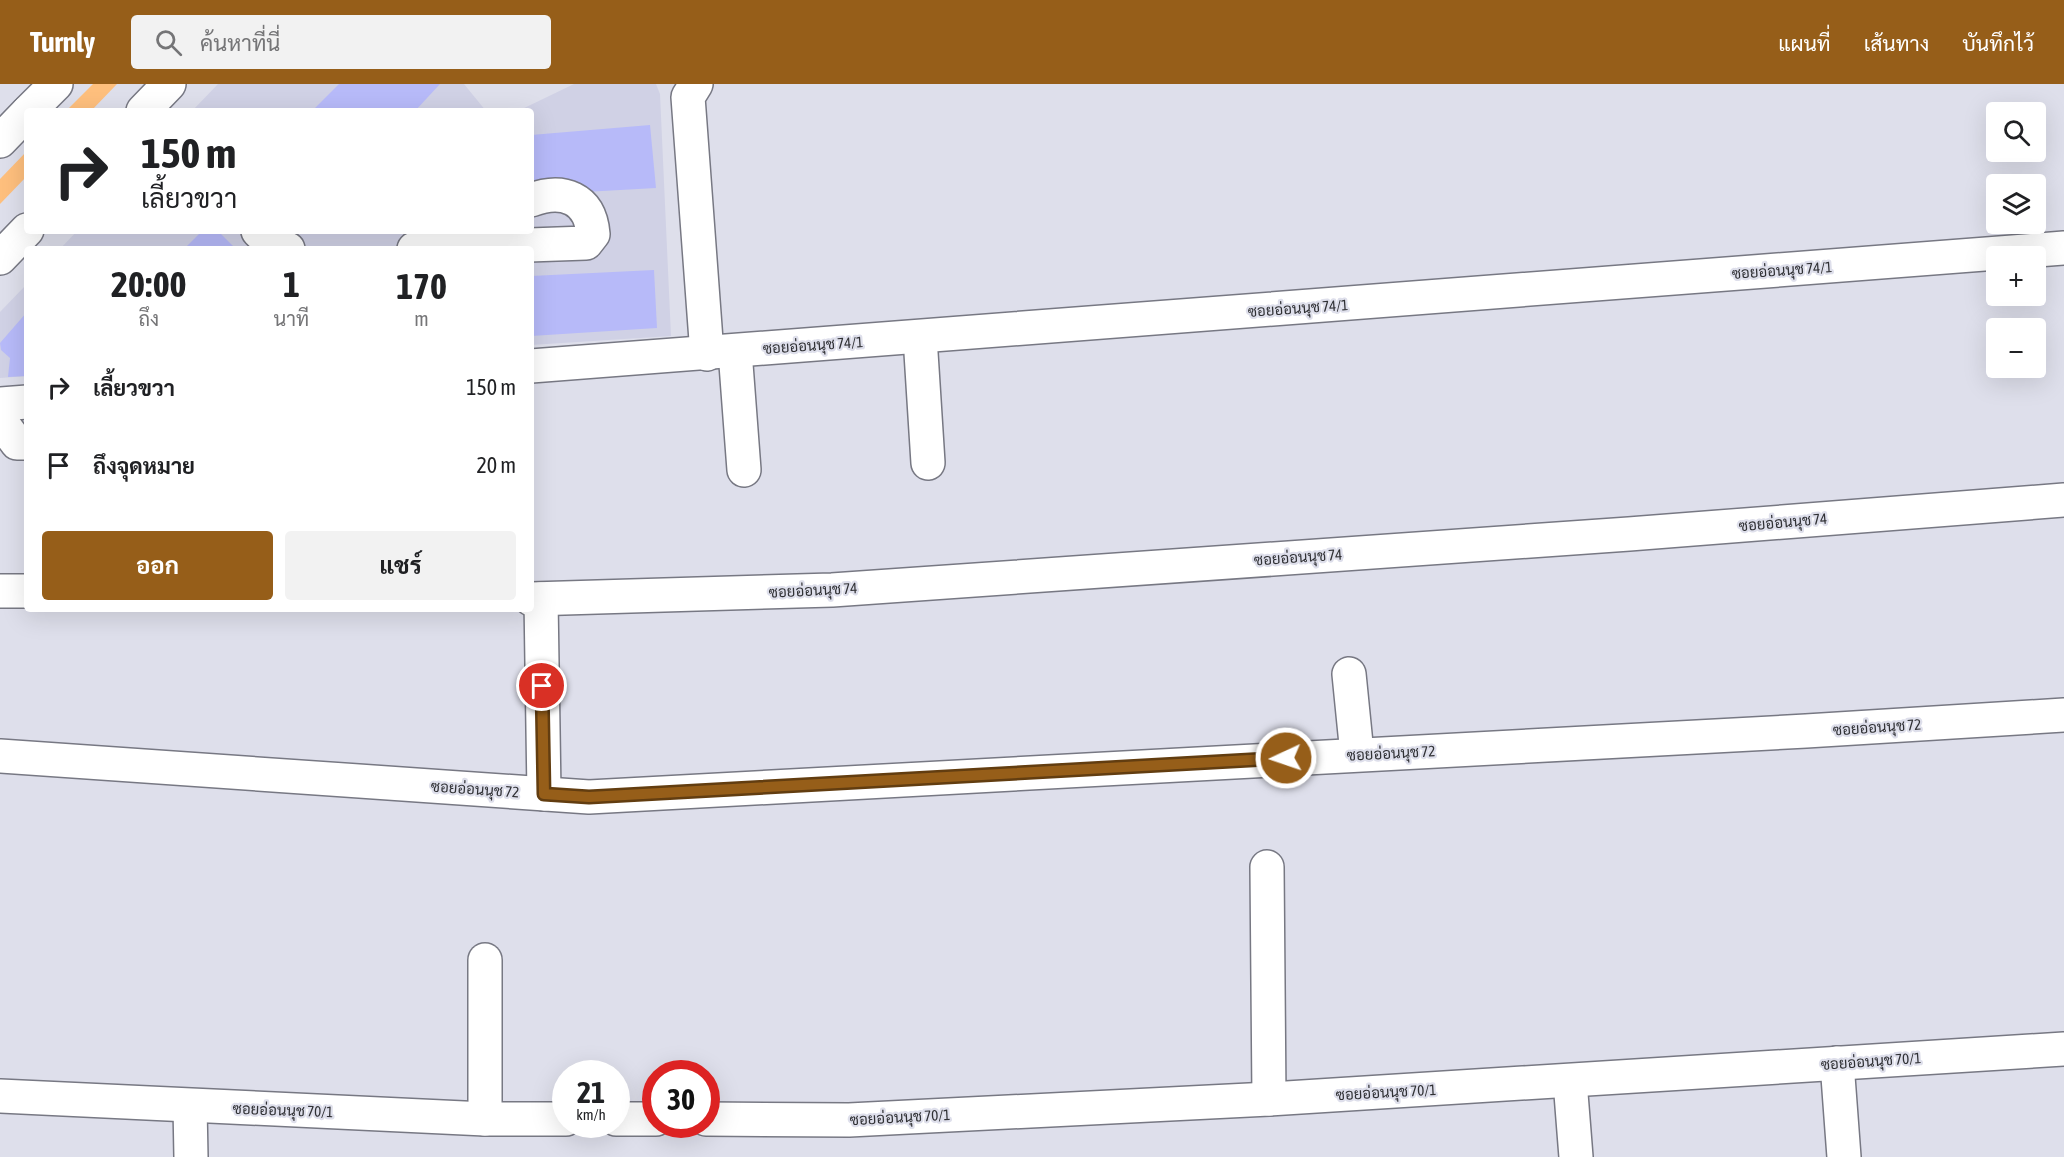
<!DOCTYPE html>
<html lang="th">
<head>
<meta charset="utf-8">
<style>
  body { margin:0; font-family:"Asap Condensed",Sarabun,sans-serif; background:#f2f2f2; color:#202124; height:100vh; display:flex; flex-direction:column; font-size:22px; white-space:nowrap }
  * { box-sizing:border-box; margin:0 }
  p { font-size:20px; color:#757577 }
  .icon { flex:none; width:33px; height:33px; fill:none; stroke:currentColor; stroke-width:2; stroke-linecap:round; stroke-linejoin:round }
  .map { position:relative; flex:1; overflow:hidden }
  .panel { position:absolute; left:24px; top:162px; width:510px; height:366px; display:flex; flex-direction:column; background:#fff; border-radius:6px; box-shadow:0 6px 24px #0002 }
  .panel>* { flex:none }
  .banner { position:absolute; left:24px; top:24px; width:510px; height:126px; border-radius:6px; box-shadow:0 6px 24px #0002; background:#fff; color:#202124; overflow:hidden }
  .fabs { position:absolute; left:1986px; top:18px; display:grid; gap:12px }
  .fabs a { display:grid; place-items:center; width:60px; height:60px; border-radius:6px; background:#fff; box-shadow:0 6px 24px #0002; font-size:30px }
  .speed { position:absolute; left:552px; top:976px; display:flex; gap:12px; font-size:30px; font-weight:700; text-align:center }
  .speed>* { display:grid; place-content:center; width:78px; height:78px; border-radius:50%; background:#fff; box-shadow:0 6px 24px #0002; line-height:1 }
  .speed small { font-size:15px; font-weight:400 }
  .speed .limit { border:9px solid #d22; background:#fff; color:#111 }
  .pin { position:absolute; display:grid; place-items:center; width:51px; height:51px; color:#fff; margin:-26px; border:3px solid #fff; border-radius:50%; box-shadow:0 2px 6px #0007 }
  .me { position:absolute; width:66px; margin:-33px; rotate:267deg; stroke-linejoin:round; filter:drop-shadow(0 0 4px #0008) }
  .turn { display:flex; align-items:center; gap:21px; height:126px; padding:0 18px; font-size:27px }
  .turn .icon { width:78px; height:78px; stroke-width:2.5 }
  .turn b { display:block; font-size:42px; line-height:51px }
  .eta { display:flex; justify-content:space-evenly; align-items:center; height:102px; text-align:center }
  .eta b { font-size:36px; font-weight:700; line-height:42px }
  .button { display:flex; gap:12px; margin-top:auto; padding:12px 18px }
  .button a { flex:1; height:69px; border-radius:6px; background:#965e19; color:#fff; font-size:24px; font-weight:700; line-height:69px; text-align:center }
  .button a+a { background:#f2f2f2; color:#202124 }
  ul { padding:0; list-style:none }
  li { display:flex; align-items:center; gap:18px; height:78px; padding:0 18px }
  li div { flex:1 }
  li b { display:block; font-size:22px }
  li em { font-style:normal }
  header { display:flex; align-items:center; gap:36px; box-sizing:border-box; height:84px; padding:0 30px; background:#965e19; color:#fff }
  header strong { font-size:28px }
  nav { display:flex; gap:33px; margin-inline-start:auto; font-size:21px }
  .search { width:420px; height:54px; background:#f2f2f2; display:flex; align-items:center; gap:15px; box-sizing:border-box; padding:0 21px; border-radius:6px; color:#757577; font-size:22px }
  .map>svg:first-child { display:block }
  .built { fill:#d0d1e5 }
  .green { fill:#febf7d }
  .building { fill:#b7baf9 }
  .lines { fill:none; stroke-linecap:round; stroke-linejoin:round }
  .minor-casing { stroke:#777883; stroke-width:36 }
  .major-casing { stroke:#777883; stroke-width:36 }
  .minor { stroke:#fff; stroke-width:33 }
  .major { stroke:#fff; stroke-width:33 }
  .route-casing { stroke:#623d10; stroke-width:15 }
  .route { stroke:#965e19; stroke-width:10 }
  .labels { text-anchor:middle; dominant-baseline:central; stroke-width:4.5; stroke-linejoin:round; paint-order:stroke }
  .street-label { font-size:15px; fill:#303135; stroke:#dedfeb }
</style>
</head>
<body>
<header>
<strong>Turnly</strong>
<div class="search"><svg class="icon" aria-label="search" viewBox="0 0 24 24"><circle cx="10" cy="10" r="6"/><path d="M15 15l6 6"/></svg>ค้นหาที่นี่</div>
<nav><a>แผนที่</a><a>เส้นทาง</a><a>บันทึกไว้</a></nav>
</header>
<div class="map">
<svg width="2064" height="1073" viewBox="0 0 2064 1073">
  <rect width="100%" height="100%" fill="#dedfeb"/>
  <g class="built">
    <path d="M218,0h246l22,27h-294z"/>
    <path d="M574,0h82l4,10 11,242 -140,9v-96h-471l17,-18h454v-120h-13z"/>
    <path d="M27,200v92l-27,2v-66z"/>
  </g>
  <g class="green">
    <path d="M93,0h24l-26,27h-25z"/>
    <path d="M27,67v25l-27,28v-25z"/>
  </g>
  <g class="building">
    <path d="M339,0h101l-25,27h-103z"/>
    <path d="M650,41l6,63 -125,7v-60z"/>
    <path d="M202,147h16l18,18h-52z"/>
    <path d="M654,186l3,58 -126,8v-60z"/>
    <path d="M27,228v64l-19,1 2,-19 -9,-8 -1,-7z"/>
  </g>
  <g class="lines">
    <defs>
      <g id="minor">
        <path d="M696,0l-8,13 19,257"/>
        <path d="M258,147l10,10 20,8"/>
        <path d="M414,165l172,-6 7,-9c-3,-36 -30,-46 -62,-34"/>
        <path d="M920,253l8,126"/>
        <path d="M735,267l9,119"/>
        <path d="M531,282l1533,-118"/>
        <path d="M0,320l27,-2"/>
        <path d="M0,336l17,23h10"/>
        <path d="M0,507h27"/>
        <path d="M531,515l301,-9 797,-56 435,-34"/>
        <path d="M541,515l3,195"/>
        <path d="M1349,590l8,80"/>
        <path d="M0,672l589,41 1217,-66 258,-16"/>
        <path d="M1267,783l2,232"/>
        <path d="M485,876v159"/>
        <path d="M1837,979l7,94"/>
        <path d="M1570,997l6,76"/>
        <path d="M0,1012l485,23h81"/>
        <path d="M190,1022l1,51"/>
        <path d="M616,1035h40"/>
        <path d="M706,1035l143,1 420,-21 795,-50"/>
      </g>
      <g id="major">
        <path d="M29,27l27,-27"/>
        <path d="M143,27l26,-27"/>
        <path d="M0,57l27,-28"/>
        <path d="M0,174l27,-28"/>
      </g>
    </defs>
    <use href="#minor" class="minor-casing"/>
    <use href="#major" class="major-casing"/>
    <use href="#minor" class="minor"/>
    <use href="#major" class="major"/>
  </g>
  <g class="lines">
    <defs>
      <path id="route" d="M542,602l2,108 45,3 697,-39"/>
    </defs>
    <use href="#route" class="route-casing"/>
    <use href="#route" class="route"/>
  </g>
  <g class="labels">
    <g class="street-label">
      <text transform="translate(1782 186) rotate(-4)">ซอยอ่อนนุช 74/1</text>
      <text transform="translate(1298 224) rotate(-4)">ซอยอ่อนนุช 74/1</text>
      <text transform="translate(813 261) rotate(-4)">ซอยอ่อนนุช 74/1</text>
      <text transform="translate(1783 438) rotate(-5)">ซอยอ่อนนุช 74</text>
      <text transform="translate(1298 473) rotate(-4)">ซอยอ่อนนุช 74</text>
      <text transform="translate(813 506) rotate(-3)">ซอยอ่อนนุช 74</text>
      <text transform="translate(1877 643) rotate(-4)">ซอยอ่อนนุช 72</text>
      <text transform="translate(1391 669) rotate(-3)">ซอยอ่อนนุช 72</text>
      <text transform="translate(475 705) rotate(4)">ซอยอ่อนนุช 72</text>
      <text transform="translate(1871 977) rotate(-4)">ซอยอ่อนนุช 70/1</text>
      <text transform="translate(1386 1008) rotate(-3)">ซอยอ่อนนุช 70/1</text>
      <text transform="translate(283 1026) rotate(2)">ซอยอ่อนนุช 70/1</text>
      <text transform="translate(900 1033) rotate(-3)">ซอยอ่อนนุช 70/1</text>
    </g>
  </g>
</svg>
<div class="fabs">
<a><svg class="icon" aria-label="search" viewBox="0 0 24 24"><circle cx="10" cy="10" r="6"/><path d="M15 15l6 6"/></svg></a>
<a><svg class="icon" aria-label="layers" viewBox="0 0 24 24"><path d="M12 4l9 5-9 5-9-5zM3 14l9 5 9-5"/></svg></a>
<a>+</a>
<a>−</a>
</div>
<div class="speed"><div>21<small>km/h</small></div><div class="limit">30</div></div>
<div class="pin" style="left:542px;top:602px;background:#d93025"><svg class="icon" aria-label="arrive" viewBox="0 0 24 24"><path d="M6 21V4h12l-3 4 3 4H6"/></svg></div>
<svg class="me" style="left:1286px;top:674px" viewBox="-20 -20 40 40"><circle r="17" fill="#965e19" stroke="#fff" stroke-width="3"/><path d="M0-11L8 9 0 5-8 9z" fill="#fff"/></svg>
<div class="banner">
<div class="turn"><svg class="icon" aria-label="right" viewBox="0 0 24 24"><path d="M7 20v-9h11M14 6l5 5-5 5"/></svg><div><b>150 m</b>เลี้ยวขวา</div></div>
</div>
<section class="panel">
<div class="eta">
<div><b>20:00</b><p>ถึง</p></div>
<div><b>1</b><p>นาที</p></div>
<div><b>170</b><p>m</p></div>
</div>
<ul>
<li><svg class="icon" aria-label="right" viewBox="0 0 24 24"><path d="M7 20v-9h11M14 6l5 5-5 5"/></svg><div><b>เลี้ยวขวา</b></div><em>150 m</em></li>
<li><svg class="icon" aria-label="arrive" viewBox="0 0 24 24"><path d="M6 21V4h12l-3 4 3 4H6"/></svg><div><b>ถึงจุดหมาย</b></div><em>20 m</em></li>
</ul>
<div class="button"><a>ออก</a><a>แชร์</a></div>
</section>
</div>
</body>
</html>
